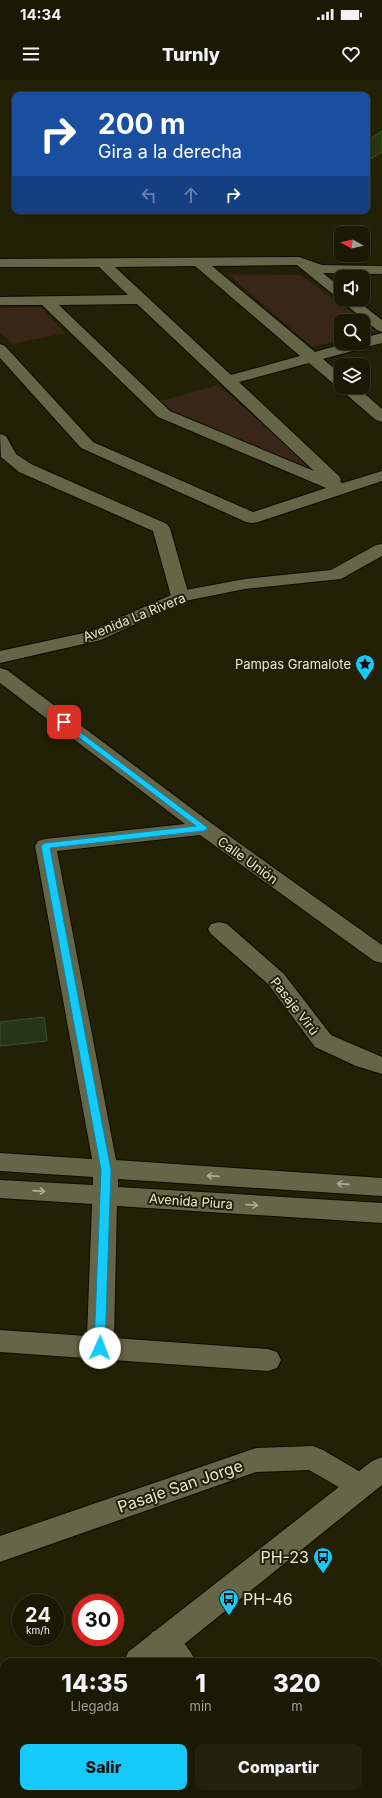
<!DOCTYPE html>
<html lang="es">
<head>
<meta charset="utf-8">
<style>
  body { margin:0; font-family:Inter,sans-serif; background:#23220e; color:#f1f3f6; height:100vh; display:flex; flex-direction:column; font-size:15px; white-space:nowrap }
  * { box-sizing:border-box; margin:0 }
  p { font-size:13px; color:#9fa09a }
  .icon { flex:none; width:22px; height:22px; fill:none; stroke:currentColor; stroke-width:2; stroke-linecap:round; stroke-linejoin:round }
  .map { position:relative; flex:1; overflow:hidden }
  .details { position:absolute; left:0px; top:1578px; width:382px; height:140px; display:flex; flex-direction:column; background:#1a1904; border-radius:12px 12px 0 0; box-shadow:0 1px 3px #0004,0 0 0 1px #383826 }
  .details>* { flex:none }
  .top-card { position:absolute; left:12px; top:12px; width:358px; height:122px; border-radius:8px; box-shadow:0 1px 3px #0004,0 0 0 1px #383826; background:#1a4fa0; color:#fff; overflow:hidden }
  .needle { width:26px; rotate:278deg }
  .controls { position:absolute; left:334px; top:146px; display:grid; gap:8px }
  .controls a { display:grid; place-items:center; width:36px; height:36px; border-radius:8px; background:#1a1904; box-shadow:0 1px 3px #0004,0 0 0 1px #383826; font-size:20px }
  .speed { position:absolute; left:12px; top:1514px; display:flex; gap:8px; font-size:20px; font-weight:700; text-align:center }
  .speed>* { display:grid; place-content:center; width:52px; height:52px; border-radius:50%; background:#1a1904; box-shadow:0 1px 3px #0004,0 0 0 1px #383826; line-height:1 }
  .speed small { font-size:10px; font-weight:400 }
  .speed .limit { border:6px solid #d22; background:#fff; color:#111 }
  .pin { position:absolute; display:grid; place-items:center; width:34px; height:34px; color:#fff; margin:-17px; border-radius:8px; box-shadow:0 2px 6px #0006 }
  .me { position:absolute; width:44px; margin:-22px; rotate:2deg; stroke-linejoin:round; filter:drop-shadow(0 0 3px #0008) }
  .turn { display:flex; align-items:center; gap:14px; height:84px; padding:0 20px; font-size:18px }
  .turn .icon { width:52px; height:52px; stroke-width:2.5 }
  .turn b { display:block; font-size:28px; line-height:34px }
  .lanes { display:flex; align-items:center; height:38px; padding:0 20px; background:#0003; justify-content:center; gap:20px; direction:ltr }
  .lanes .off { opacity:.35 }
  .eta { display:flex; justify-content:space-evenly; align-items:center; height:68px; text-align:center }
  .eta b { font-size:24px; font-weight:800; line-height:28px }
  .button { display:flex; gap:8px; margin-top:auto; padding:8px 20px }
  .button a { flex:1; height:46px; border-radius:8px; background:#15cafb; color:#111; font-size:16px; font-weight:800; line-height:46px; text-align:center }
  .button a+a { background:#23220e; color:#f1f3f6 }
  .status { display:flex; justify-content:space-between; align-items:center; height:28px; padding:0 20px; background:#1a1904; direction:ltr }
  .status svg { height:11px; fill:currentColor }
  header { display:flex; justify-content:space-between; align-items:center; height:52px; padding:0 20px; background:#1a1904; font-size:18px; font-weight:800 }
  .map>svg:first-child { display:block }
  .green { fill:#382719 }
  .building { fill:#253516; stroke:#404e34 }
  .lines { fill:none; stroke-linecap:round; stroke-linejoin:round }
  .minor-casing { stroke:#0c0a00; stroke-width:2 }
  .tertiary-casing { stroke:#0c0a00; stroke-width:2 }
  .minor { fill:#656547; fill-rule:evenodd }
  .tertiary { fill:#656547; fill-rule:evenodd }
  .oneway { stroke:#adae97 }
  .route { fill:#15cafb; stroke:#0e83a3 }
  .labels { text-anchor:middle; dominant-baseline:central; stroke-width:4; stroke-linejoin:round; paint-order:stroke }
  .street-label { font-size:13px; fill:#e8e9d8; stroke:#222105 }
  .poi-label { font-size:13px; fill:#e8e9d8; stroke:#222105; text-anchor:end }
  .near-street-label { font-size:16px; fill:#e8e9d8; stroke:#222105 }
  .near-poi-label { font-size:16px; fill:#e8e9d8; stroke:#222105; text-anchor:end }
</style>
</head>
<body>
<div class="status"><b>14:34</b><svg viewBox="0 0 49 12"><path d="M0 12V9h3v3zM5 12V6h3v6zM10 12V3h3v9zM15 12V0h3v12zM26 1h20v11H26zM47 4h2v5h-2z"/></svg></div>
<header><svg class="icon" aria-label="menu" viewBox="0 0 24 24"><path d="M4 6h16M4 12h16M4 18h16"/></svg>Turnly<svg class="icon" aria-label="heart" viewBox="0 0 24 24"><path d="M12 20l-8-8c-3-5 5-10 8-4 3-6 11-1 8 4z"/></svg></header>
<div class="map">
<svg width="382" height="1718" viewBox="0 0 382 1718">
  <rect width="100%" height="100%" fill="#222105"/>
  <g class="green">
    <path d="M228,194l73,1 76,56 -14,3v-13h-22v19l-29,7z"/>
    <path d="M41,227l24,26 -52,11 -13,-11v-25z"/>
    <path d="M218,305l108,94 -161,-68 -8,-9z"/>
  </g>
  <g class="building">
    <path d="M382,51v21l-15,9v-20z"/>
    <path d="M44,937l3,24 -47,5v-24z"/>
  </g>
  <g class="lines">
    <defs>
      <g id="minor">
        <path d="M299,177l23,8 60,1v8l-59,-1 18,15v11h14l27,21v12l-5,-2 -80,-65 -85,1 103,86 31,-9h17v-5l19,-5v10l-59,16 18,15v13h16l25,22v13l-6,-2 -35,-30 -1,-4 -5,-1 -26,-22 -70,19 100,94 2,4 -1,2 3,1 39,-12v10l-124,41 -6,1 -6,-1 -165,-74 -81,-90v-14l5,2 88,96 160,70 73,-24 -168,-71 -116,-112h-42v-8l128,-2 -29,-28h-99v-8zM195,186l105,90 -69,19 -116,-108zM137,224l177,167 -144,-60 -111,-106z"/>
        <path d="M0,354l6,2 10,18 15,10 136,60 3,4 19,68 -3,4 -6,1 -6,-1 -3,-4 -18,-65 -134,-59 -18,-15z"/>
        <path d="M0,588l7,2 204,153 171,122v18l-8,-2 -174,-126 -143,16 59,309 266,18v18l-264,-17v8l264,16v20l-265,-17 -3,132 154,11 9,3 4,8 -4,8 -9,3 -268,-19v-22l87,6 5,-132 -92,-6v-18l93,5v-8l-93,-6v-18l92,6 -57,-313 3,-5 7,-2 140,-15 -185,-141z"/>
        <path d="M219,842l8,2 57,50 47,61 51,22v17l-26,-8 -41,-19 -47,-63 -57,-50 -3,-5 3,-5z"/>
        <path d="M313,1366l10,4 46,27 4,8 -4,8 -10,4 -10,-4 -40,-23 -53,2 -256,90v-26l256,-88z"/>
        <path d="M163,1548c15,6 26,19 33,34h-34l-10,-10 -4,-10 4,-10z"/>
        <path d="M289,1714h34l2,4h-34z"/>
      </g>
      <g id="tertiary">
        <path d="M382,464v12l-41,23 -96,10 -60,12 -84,39 -101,23v-12l88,-19 92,-41 65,-12 86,-9 45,-25z"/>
        <path d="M382,1377v28l-220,177h-38l4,-10 244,-191z"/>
        <path d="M4,1676v31l-4,2v-31z"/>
      </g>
    </defs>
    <use href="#minor" class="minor-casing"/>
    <use href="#tertiary" class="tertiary-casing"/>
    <use href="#minor" class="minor"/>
    <use href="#tertiary" class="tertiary"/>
  </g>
  <defs><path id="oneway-shaft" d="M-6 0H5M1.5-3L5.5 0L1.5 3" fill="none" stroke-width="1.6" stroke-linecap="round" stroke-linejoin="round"/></defs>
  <g class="oneway">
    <use href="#oneway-shaft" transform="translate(213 1096) rotate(-176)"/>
    <use href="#oneway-shaft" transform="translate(343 1104) rotate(-176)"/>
    <use href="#oneway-shaft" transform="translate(39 1111) rotate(4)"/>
    <use href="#oneway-shaft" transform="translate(252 1125) rotate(4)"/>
  </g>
  <path class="route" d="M64,640l144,108 -4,3 -154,17 61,322 -6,178 -1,3 -4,2 -4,-2 -2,-3 7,-178 -60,-324 4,-3 151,-17 -135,-102 -1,-2z"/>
  <defs>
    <symbol id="sight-pin" viewBox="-11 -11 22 30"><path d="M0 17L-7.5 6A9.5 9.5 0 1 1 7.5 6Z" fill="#15cafb" stroke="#222105"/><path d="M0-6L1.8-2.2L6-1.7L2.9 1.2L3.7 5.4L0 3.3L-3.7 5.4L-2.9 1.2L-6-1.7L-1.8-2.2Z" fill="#111"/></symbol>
    <symbol id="bus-pin" viewBox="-11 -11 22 30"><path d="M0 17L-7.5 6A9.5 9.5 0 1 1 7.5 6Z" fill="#15cafb" stroke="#222105"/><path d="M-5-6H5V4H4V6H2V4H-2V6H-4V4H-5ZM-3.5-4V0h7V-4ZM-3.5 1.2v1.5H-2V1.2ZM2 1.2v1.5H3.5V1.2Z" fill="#111"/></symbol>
  </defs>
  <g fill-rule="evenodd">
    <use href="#sight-pin" x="354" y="573" width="22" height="30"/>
    <use href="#bus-pin" x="312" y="1466" width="22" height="30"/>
    <use href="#bus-pin" x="218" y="1508" width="22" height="30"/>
  </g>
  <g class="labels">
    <g class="street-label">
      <text transform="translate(134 537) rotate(-22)">Avenida La Rivera</text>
      <text transform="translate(248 780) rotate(36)">Calle Unión</text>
      <text transform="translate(295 926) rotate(52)">Pasaje Virú</text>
      <text transform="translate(191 1121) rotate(4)">Avenida Piura</text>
    </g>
    <g class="poi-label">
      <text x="351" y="584">Pampas Gramalote</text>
    </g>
    <g class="near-street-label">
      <text transform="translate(180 1406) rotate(-19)">Pasaje San Jorge</text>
    </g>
    <g class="near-poi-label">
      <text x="309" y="1477">PH-23</text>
      <text x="243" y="1519" text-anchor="start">PH-46</text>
    </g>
  </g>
</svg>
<div class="controls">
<a><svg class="needle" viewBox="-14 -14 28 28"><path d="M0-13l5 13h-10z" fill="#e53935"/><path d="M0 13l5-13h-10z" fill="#9fa09a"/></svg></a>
<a><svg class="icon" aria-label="sound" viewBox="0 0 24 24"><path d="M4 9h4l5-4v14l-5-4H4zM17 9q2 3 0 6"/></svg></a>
<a><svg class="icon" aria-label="search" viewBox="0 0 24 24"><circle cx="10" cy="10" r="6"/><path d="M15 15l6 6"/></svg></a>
<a><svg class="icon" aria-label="layers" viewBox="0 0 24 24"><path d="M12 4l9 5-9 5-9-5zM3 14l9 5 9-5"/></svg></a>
</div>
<div class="speed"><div>24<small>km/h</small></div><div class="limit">30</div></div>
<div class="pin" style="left:64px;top:642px;background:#d93025"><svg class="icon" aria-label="arrive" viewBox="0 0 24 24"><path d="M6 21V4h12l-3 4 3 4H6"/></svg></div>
<svg class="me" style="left:100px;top:1268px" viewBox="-20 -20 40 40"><circle r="19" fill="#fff"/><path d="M0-13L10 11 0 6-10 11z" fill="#15cafb"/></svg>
<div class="top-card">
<div class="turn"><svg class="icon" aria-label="right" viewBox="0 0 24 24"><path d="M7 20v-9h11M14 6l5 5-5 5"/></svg><div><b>200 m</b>Gira a la derecha</div></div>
<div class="lanes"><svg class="icon off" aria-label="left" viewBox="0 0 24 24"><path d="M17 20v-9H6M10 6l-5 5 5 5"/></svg><svg class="icon off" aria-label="ahead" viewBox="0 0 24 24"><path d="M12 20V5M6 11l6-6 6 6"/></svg><svg class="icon" aria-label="right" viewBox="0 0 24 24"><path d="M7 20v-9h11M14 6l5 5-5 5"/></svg></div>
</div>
<section class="details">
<div class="eta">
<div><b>14:35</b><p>Llegada</p></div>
<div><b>1</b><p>min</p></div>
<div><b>320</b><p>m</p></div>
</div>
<div class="button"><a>Salir</a><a>Compartir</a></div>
</section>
</div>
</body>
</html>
